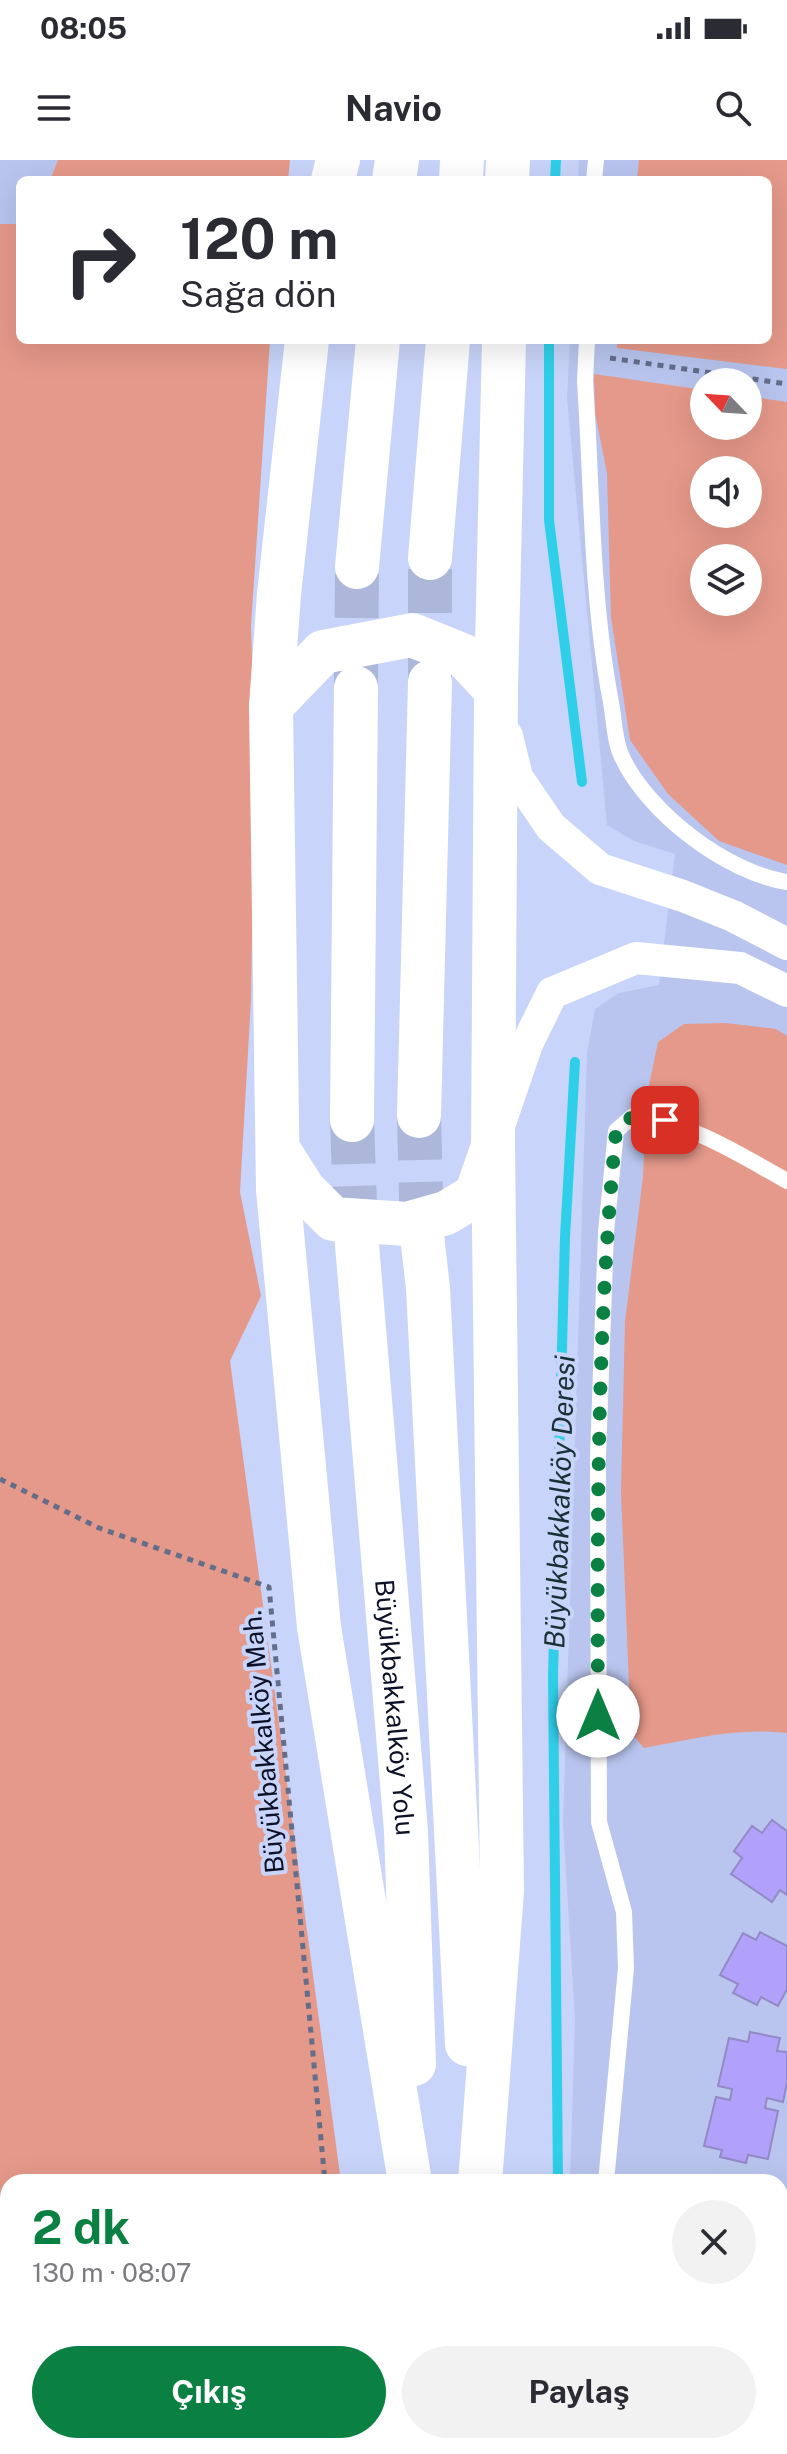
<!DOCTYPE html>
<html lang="tr">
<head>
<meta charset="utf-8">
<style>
  body { margin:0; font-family:"Public Sans",sans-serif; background:#f2f2f3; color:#2b2b33; height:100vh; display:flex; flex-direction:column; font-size:30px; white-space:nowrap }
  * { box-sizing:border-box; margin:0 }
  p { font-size:26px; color:#7c7c81 }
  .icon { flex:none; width:44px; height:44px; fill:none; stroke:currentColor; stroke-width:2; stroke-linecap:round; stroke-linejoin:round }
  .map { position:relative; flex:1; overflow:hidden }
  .drawer { position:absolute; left:0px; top:2014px; width:788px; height:280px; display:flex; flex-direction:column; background:#fff; border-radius:24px 24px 0 0; box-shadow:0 8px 32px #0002 }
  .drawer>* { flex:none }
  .guide { position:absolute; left:16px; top:16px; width:756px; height:168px; border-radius:12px; box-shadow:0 8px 32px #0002; background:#fff; color:#2b2b33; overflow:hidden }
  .needle { width:52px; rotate:295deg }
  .tools { position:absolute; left:690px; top:208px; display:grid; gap:16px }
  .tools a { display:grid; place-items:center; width:72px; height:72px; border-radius:50%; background:#fff; box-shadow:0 8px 32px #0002; font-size:40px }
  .pin { position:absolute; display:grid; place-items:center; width:68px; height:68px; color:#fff; margin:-34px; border-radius:16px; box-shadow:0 4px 12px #0006 }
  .me { position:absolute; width:88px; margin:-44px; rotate:0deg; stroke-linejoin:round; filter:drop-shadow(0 0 6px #0008) }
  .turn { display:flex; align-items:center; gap:28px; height:168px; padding:0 32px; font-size:36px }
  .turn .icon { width:104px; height:104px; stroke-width:2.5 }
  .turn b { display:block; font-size:56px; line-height:68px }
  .round { display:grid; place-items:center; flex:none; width:84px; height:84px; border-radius:42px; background:#f2f2f3 }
  .head { display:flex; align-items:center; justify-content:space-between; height:136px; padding:0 32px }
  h1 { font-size:48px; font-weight:700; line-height:60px; color:#0b8043 }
  .button { display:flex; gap:16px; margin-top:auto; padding:16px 32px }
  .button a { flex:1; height:92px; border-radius:48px; background:#0b8043; color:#fff; font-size:32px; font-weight:700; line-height:92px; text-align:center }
  .button a+a { background:#f2f2f3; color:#2b2b33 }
  .status { display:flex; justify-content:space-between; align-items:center; height:56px; padding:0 40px; background:#fff; direction:ltr }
  .status svg { height:22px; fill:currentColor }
  header { display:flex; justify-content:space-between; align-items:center; height:104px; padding:0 32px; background:#fff; font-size:36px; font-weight:700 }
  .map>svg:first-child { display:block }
  .built { fill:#b9c5ee; fill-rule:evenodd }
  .green { fill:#e5998a; fill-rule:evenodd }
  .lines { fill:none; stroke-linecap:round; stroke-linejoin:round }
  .stream { stroke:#2fcfe9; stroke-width:10 }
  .building { fill:#b1a1fb; stroke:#938ac5; stroke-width:2 }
  .highway-tunnel { stroke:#acb7da; stroke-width:44; stroke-dasharray:44 22; stroke-linecap:butt }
  .path { stroke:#646d8a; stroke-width:5; stroke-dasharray:6 6; stroke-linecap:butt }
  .lane { stroke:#fff; stroke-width:16 }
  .street { stroke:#fff; stroke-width:32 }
  .highway { stroke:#fff; stroke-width:44 }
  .route { stroke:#0b8043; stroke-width:14; stroke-dasharray:0 25.2 }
  .labels { text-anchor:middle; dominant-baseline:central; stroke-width:8; stroke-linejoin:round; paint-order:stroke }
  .street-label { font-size:26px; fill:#0c1127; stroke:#c8d4f9 }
  .water-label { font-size:28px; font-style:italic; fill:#173034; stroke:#c8d4f9 }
</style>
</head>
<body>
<div class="status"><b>08:05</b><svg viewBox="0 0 49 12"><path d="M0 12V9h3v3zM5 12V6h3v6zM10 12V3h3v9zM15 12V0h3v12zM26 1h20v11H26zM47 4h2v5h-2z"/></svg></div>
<header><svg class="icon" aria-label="menu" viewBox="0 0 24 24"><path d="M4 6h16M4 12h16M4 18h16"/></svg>Navio<svg class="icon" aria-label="search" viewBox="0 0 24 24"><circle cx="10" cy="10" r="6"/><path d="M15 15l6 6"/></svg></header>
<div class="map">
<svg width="787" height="2294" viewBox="0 0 787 2294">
  <rect width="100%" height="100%" fill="#c8d4f9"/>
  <g class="built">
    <path d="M0,0h58l-8,20h-30v44h-20z"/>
    <path d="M579,0h208v2294h-211l-2,-8h206v-264h-210l5,-163 -12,-195 24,-771 8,-44 24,-16 40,-8 16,-131 -41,-13 -27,-16 -40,-427 3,-58h198v-160h-190zM704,222h44v44h-44zM704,310h44v44h-44zM704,398h44v44h-44z"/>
  </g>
  <g class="green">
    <path d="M58,0h232l-2,20h-238z"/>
    <path d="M639,0h148v209l-170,-21 1,-8h150v-160h-131z"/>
    <path d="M0,64h20v116h250l-19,286 4,121 -4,253 -11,192 21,104 -31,65 111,821h-333v264h368l1,8h-377z"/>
    <path d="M594,214l110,16v36h44v-30l39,6v463l-68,-24 -51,-47 -38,-54 -19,-123 -4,-144 -12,-60zM704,310h44v44h-44zM748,398v44h-44v-44z"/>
    <path d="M725,863l51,6 11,7v697c-48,-6 -96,6 -143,15l-13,-15 -10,-241 4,-170 18,-145 4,-82 11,-53 26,-18z"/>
  </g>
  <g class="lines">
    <g class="stream">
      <path d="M555,20l1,-20"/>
      <path d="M549,180v180l33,262"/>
      <path d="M558,2022l-5,-506 12,-439 10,-175"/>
      <path d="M559,2286l1,8"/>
    </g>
  </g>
  <g class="building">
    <path d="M772,1660l15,11v64l-7,-5 -8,12 -41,-28 11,-16 -8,-7 18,-25 10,7z"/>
    <path d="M760,1772l27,14v43l-9,17 -17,-9 -4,8 -24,-12 5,-9 -18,-9 23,-42 13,7z"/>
    <path d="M750,1872l30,6 -3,13 10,1v31l-4,19 -16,-4 -2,10 13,3 -10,48 -20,-4 -2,8 -26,-6 2,-7 -18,-4 12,-49 14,3 2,-11 -14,-3 11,-48 19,4z"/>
    <path d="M718,2015l30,7h-32z"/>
    <path d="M780,2192h7v27h-6v18z"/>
  </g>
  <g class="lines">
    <g class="highway-tunnel">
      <path d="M430,519v-121"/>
      <path d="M356,524l1,-117"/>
      <path d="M419,956l3,120"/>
      <path d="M352,960l4,113"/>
    </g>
    <g class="path">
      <path d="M610,198l177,26"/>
      <path d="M0,1319l99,49 170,59 56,595"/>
    </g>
    <g class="lane">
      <path d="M594,20l2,-20"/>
      <path d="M587,180l-2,41c7,105 6,213 25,316 4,18 4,44 12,60 26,56 105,116 165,125"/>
      <path d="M606,2022l20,-214 -2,-56 -25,-90 -1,-366 8,-224 10,-101 17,-15c58,7 104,37 154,65"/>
      <path d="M602,2286l2,8"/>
    </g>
    <g class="street">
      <path d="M507,576l10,41 34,50 49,42 83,27 50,20 54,28"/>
      <path d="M501,960l26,-76 25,-51 84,-35 104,10 47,23"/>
      <path d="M0,2057l8,2"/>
    </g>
    <g class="highway">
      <path d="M333,20l5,-20"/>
      <path d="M394,20l3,-20"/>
      <path d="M461,20l1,-20"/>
      <path d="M507,20l1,-20"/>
      <path d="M307,180l-28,254 -8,112 7,484 41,437 91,555"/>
      <path d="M430,398l18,-218"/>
      <path d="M357,407l21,-227"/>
      <path d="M271,546l52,-54 89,-17 52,21 32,34"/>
      <path d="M419,956l11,-434"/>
      <path d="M352,960l4,-432"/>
      <path d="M278,989l26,41 29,29 74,5 39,-11 30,-18 15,-43"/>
      <path id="s1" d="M356,1073l50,598 8,233"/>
      <path d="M422,1076l6,52 39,756"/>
      <path d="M480,2022l22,-291 -9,-745 3,-456 8,-350"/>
      <path d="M434,2286l1,8"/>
      <path d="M497,2286l1,8"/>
    </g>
  </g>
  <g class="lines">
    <path class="route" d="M598,1556c-1,-195 -1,-390 18,-585l17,-15 32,4"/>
  </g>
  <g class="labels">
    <g class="street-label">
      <text stroke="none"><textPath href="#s1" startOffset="476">Büyükbakkalköy Yolu</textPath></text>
      <text transform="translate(263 1582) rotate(-95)">Büyükbakkalköy Mah.</text>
    </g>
    <g class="water-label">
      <text transform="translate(559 1342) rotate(-88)">Büyükbakkalköy Deresi</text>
    </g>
  </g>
</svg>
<div class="tools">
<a><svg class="needle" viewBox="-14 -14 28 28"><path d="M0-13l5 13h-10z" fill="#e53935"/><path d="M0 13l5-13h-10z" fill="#7c7c81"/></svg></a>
<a><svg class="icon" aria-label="sound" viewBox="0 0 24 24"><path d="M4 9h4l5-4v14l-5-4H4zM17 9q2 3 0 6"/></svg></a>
<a><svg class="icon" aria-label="layers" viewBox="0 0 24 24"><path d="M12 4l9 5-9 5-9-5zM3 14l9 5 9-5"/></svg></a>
</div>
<div class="pin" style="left:665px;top:960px;background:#d93025"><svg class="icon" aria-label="arrive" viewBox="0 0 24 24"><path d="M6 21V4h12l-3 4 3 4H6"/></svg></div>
<svg class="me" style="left:598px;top:1556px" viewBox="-20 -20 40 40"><circle r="19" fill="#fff"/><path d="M0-13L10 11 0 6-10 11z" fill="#0b8043"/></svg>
<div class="guide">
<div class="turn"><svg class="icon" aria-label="right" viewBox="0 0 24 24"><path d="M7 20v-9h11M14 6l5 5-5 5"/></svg><div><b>120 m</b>Sağa dön</div></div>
</div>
<section class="drawer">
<div class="head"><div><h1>2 dk</h1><p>130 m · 08:07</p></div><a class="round"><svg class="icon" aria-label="close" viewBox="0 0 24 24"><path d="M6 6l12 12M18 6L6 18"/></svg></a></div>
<div class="button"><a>Çıkış</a><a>Paylaş</a></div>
</section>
</div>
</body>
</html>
